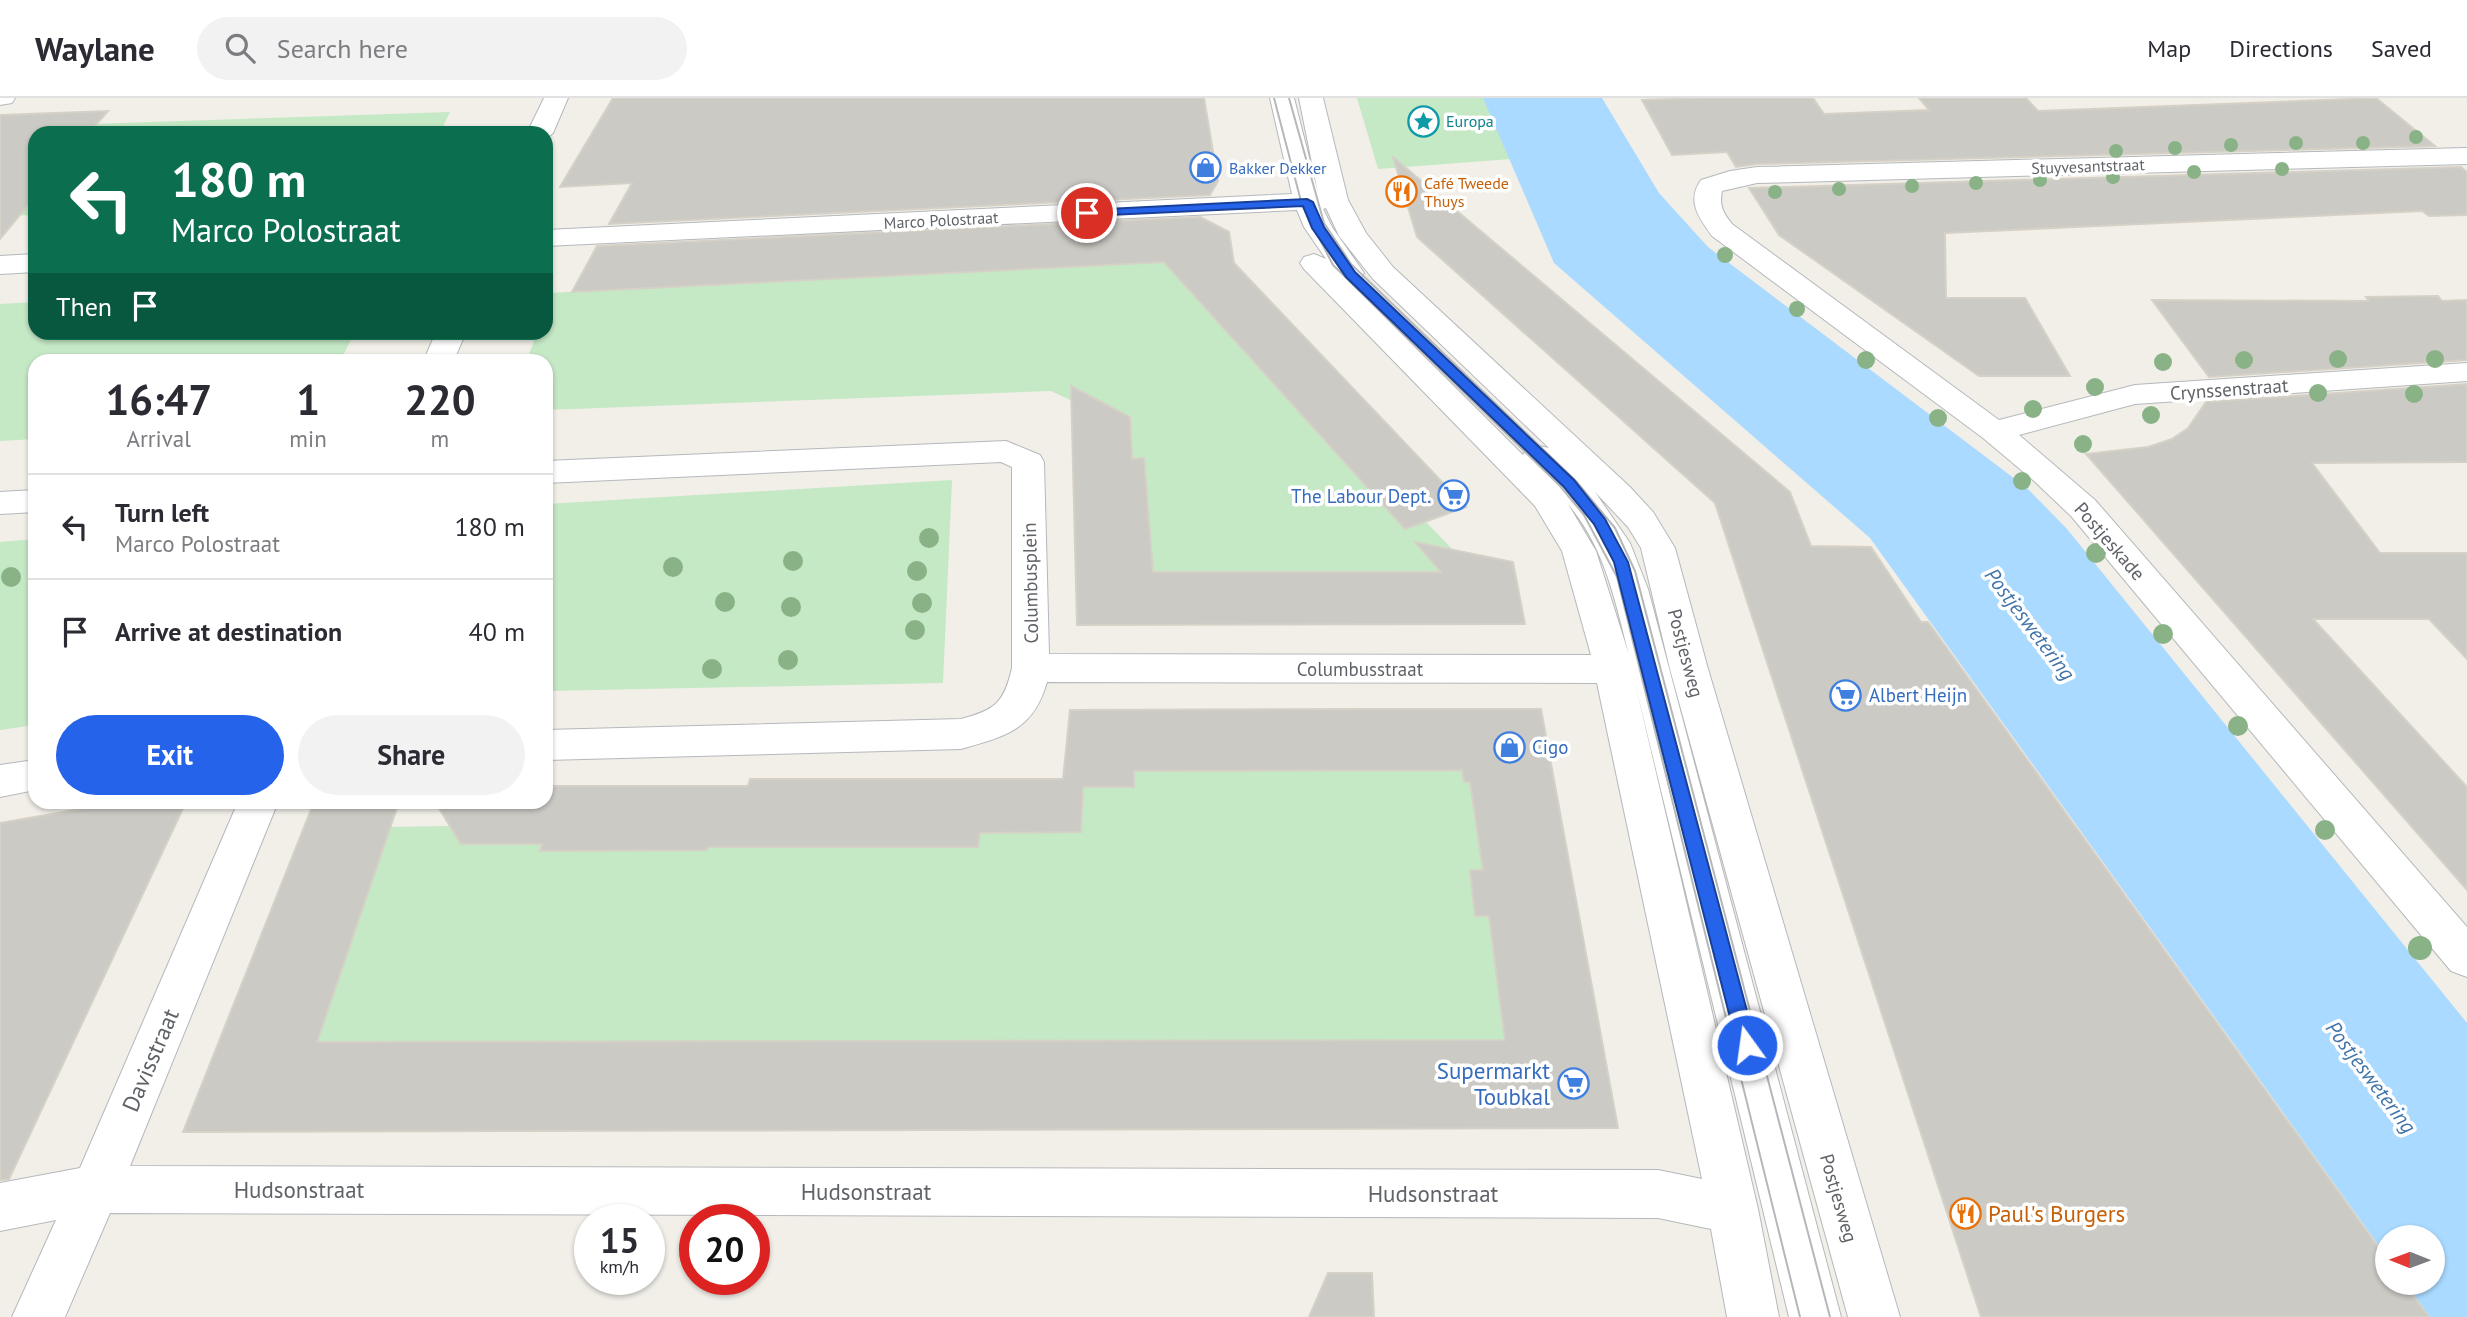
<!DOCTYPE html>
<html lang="en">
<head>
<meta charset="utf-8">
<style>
  body { margin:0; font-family:"PT Sans",sans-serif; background:#f2f2f3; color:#2b2b33; height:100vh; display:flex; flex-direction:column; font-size:26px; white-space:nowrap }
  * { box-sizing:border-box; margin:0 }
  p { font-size:23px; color:#7c7c81 }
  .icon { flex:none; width:38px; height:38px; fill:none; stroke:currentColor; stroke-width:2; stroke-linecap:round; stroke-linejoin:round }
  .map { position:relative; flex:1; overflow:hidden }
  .side { position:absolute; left:28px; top:256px; width:525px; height:455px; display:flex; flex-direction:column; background:#fff; border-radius:21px; box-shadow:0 2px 5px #0004 }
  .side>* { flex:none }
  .banner { position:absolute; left:28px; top:28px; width:525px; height:214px; border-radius:21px; box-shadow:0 2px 5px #0004; background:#0b6e4f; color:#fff; overflow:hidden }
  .needle { width:46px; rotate:271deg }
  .fabs { position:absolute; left:2375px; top:1127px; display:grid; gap:14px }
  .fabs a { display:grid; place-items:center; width:70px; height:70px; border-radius:50%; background:#fff; box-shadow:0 2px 5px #0004; font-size:35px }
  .speed { position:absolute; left:574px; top:1106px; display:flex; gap:14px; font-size:35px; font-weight:700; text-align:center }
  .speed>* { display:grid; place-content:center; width:91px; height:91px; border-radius:50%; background:#fff; box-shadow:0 2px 5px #0004; line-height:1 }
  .speed small { font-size:18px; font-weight:400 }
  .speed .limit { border:10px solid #d22; background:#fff; color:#111 }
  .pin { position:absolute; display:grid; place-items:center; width:60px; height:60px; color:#fff; margin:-30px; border:4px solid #fff; border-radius:50%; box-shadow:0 2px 7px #0007 }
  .me { position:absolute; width:77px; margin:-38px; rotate:346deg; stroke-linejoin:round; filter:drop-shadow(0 0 5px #0008) }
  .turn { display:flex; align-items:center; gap:24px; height:147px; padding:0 28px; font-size:32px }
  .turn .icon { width:91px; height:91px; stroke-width:2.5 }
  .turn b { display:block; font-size:49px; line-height:60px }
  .then { display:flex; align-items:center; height:66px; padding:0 28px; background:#0003; gap:14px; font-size:26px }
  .eta { display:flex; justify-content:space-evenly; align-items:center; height:119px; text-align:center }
  .eta b { font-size:42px; font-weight:700; line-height:49px }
  .button { display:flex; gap:14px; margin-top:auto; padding:14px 28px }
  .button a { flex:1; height:80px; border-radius:42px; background:#2563eb; color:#fff; font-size:28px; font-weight:700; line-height:80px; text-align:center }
  .button a+a { background:#f2f2f3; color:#2b2b33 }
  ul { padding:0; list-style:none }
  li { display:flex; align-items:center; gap:21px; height:105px; padding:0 28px; border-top:2px solid #e1e1e2 }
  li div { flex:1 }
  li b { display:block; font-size:26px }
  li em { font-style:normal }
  header { display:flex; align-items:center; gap:42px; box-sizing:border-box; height:98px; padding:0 35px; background:#fff; border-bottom:2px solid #e1e1e2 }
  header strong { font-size:33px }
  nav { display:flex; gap:38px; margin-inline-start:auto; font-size:24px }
  .search { width:490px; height:63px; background:#f2f2f3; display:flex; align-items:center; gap:18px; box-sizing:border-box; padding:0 24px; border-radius:38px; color:#7c7c81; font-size:26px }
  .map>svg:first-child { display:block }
  .green { fill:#c5e8c5 }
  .water { fill:#aadaff }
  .building { fill:#cccac5; stroke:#d6d1c6; stroke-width:2 }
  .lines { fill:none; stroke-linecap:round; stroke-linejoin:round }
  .minor-casing { stroke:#b5b8bc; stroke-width:2 }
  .minor { fill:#fff; fill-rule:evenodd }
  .tram { stroke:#b6b7b8; stroke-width:2 }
  .tree { fill:#89b387 }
  .route { fill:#2563eb; stroke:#184099; stroke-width:2 }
  .labels { text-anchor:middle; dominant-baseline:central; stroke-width:7; stroke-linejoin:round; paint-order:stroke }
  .far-culture-label { font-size:16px; fill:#0d838f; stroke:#fff; text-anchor:start }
  .far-street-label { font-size:16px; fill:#5f6368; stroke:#fff }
  .far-shop-label { font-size:16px; fill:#366cbe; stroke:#fff; text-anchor:start }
  .far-food-label { font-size:16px; fill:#c56008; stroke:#fff; text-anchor:start }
  .street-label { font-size:19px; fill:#5f6368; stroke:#fff }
  .shop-label { font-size:19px; fill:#366cbe; stroke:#fff; text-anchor:start }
  .water-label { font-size:21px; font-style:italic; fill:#4174aa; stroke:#fff }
  .near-street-label { font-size:23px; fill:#5f6368; stroke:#fff }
  .near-shop-label { font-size:23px; fill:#366cbe; stroke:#fff; text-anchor:end }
  .near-food-label { font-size:23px; fill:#c56008; stroke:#fff; text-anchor:start }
</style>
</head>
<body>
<header>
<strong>Waylane</strong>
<div class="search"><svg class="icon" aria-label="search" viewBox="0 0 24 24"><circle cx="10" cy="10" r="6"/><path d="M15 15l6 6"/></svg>Search here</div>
<nav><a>Map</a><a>Directions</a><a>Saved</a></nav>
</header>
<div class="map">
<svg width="2467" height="1219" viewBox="0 0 2467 1219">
  <rect width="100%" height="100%" fill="#f1efe8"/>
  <g class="green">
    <path d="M1357,0h126l28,61 -133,10z"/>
    <path d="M450,14l-10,21h-405v82l-35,1v-89z"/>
    <path d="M1166,154l290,301 6,29 -341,4 -17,-170 -53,-25 -505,19v-50h-19l10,-27 9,-1v-23l6,-16z"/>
    <path d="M35,204v30l319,1 -13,27h-306v79l-35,2v-137z"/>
    <path d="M952,382l-9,203 -397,8v-187z"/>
    <path d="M35,441v186l-35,5v-188z"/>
    <path d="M1488,636l69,354 -1319,-14 88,-246 719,-12 75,-75z"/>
  </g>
  <path class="water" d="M1483,0h119l57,95 49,54 319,241 40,41 400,494v294h-37l-25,-34h27v-46h-45v20l-517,-719 -316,-275z"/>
  <g class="building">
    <path d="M613,0h591l14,83 -8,14 -601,29 23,-41 -72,4z"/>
    <path d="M1701,0h112l11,16 105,-4 -10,-12h107l12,13 338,-13 59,48 -678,18 -21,3 -9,-15 -55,3 -30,-55z"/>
    <path d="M108,13l-19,22h-54v64l-35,42v-124z"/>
    <path d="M1393,59l397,335 21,54 60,1 50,75h7l459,637v24h17l25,34h-448l-266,-814 -298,-266z"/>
    <path d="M2461,69l6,5v43l-38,1 -7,-5 -477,22 1,65h79l45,78h-91l-200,-141 -30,-47z"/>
    <path d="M1200,119l29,15 5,31 232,244 -61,22 -241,-267 -592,30 25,-46z"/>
    <path d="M2438,198l4,5 25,-1v60l-258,17 -57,-77 217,1 -3,-4z"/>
    <path d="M2467,286v78l-155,1 68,90h87v106l-38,-40h-116l154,168v103l-381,-436 62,-7 24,-8 16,-11 18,-26z"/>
    <path d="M1071,288l59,31 2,42 12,-1 9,114h288l-26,-30 98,20 12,62 -448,1z"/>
    <path d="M1377,611h164l77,419 -1435,4 131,-330h85l-82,240 1188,-2 -16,-124h-14l-5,-46h13l-13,-88h-6l-2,-12 -328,1v16h-51l-2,45 -101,1 -2,14h-270l-1,3 -167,1 2,-7h-81l-26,-42h111v-16h202l2,-7h313l7,-69z"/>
    <path d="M120,704h66l-177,377 -9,1v-357z"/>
    <path d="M1328,1175h44l2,44h-65z"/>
  </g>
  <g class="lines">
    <defs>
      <g id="minor">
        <path d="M0,0h15l-3,5 -12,2z"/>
        <path d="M544,0h24l-15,35 -7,6v-6h-19z"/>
        <path d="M1270,0h24l24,95 -19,-95h24l25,102 18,33 27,34 237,220 23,25 22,36 33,121 192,648h-52l-178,-648 -29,-121 -13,-21 -33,-35 35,51 18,46 193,728h-52l-154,-634 123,526 21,108h-52l-16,-88 -53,-11 -1548,-5 -45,104h-53l44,-97 -56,11v-48l80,-15 158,-366h40l-148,364 1528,4 44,9 -105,-496 -550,-1c-14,49 -42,54 -86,67l-415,11v-30l415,-11c34,-9 43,-16 51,-51v-201l-11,-5 -455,21v-22l460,-20 34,14 4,7 5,192 542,1 -29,-104 -27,-45 -231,-237 -4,-6 4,-6 10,-3 12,5 -22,-32 -7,-17 -751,36v-16l746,-36zM1326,110l13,28 34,43 176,169 -10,-2 -12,3 -4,6 -175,-174 12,-2 4,-6 -32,-46 -9,-18zM1568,406c37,44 47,96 61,151l-33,-104z"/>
        <path d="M2467,50v16l-710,19 -35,8c-3,14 1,22 10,33l267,196 136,-35 332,-22v18l-332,23 -116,31 76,65 372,427v50l-16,-6 -380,-455 -38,-36 -50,-42 -271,-202c-13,-18 -26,-35 -11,-56l29,-9 27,-4z"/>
        <path d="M35,156v18l-35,2v-18z"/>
        <path d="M436,234h30l-12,28h-30z"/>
        <path d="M35,392v22l-35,2v-22z"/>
        <path d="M35,662v30l-35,7v-32z"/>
      </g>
    </defs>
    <use href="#minor" class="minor-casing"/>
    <use href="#minor" class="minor"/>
    <g class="tram">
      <path d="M1274,0l28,107 31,60 227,221 24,29 33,62 183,740"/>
      <path d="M1289,0l35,125 27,41 225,217 39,47 20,43 195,746"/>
    </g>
  </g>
  <g class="tree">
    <circle cx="2416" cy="39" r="7"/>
    <circle cx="2296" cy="45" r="7"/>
    <circle cx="2363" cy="45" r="7"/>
    <circle cx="2231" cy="47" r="7"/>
    <circle cx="2175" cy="50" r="7"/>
    <circle cx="2116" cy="53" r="7"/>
    <circle cx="2282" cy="71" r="7"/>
    <circle cx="2194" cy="74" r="7"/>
    <circle cx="2113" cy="79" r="7"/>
    <circle cx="2040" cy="82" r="7"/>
    <circle cx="1976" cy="85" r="7"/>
    <circle cx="1912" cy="88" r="7"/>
    <circle cx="1839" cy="91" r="7"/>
    <circle cx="1775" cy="94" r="7"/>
    <circle cx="1725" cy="157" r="8"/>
    <circle cx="1797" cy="211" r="8"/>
    <circle cx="2338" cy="261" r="9"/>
    <circle cx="2435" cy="261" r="9"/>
    <circle cx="1866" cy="262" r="9"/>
    <circle cx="2244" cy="262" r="9"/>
    <circle cx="2163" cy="264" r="9"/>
    <circle cx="2095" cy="289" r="9"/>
    <circle cx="2318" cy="295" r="9"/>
    <circle cx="2414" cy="296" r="9"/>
    <circle cx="2033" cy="311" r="9"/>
    <circle cx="2151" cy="317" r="9"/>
    <circle cx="1938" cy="320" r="9"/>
    <circle cx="2083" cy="346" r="9"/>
    <circle cx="2022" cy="383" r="9"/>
    <circle cx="929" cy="440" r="10"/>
    <circle cx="2096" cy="455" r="10"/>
    <circle cx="793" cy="463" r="10"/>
    <circle cx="673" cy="469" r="10"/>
    <circle cx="917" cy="473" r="10"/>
    <circle cx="11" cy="479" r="10"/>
    <circle cx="725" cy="504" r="10"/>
    <circle cx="922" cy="505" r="10"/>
    <circle cx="791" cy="509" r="10"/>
    <circle cx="915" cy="532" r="10"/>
    <circle cx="2163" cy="536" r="10"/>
    <circle cx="788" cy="562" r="10"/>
    <circle cx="712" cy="571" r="10"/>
    <circle cx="2238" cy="628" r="10"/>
    <circle cx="2325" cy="732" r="10"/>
    <circle cx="2420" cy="850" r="12"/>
  </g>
  <path class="route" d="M1307,101l6,3 11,25 31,45 219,208 31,39 23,43 128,483 -2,6 -7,3 -7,-3 -3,-6 -123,-483 -20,-38 -30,-37 -218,-210 -34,-49 -9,-22 -216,10 -6,-3 6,-3z"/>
  <defs>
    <symbol id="sight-ring" viewBox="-11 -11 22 22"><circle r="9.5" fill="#fff" stroke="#0f9aa8" stroke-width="1.5"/><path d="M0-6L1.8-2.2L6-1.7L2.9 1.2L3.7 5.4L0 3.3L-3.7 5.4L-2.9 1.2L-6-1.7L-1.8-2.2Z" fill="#0f9aa8"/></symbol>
    <symbol id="shop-ring" viewBox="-11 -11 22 22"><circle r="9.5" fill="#fff" stroke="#3f7fe0" stroke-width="1.5"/><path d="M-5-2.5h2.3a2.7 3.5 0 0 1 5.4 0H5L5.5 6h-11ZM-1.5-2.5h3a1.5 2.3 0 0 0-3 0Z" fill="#3f7fe0"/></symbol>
    <symbol id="restaurant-ring" viewBox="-11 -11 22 22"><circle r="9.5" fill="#fff" stroke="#e8710a" stroke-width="1.5"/><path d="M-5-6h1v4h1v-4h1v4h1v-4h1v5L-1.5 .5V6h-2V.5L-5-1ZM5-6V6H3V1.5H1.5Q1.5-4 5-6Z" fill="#e8710a"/></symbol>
    <symbol id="supermarket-ring" viewBox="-11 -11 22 22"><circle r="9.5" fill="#fff" stroke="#3f7fe0" stroke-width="1.5"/><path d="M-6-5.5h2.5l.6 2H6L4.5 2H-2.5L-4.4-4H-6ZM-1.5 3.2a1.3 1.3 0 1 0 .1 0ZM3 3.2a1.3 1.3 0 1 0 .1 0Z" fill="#3f7fe0"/></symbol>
  </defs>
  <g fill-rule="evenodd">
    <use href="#sight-ring" x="1406" y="6" width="35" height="35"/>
    <use href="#shop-ring" x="1188" y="52" width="35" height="35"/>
    <use href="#restaurant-ring" x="1384" y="76" width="35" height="35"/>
    <use href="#supermarket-ring" x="1436" y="380" width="35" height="35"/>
    <use href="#supermarket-ring" x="1828" y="580" width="35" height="35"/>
    <use href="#shop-ring" x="1492" y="632" width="35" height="35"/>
    <use href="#supermarket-ring" x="1556" y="968" width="35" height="35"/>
    <use href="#restaurant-ring" x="1948" y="1098" width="35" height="35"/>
  </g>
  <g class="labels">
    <g class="far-culture-label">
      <text x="1446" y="23">Europa</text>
    </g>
    <g class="far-street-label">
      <text transform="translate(2088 68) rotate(-2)">Stuyvesantstraat</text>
      <text transform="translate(941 122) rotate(-3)">Marco Polostraat</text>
    </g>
    <g class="far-shop-label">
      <text x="1229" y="70">Bakker Dekker</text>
    </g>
    <g class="far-food-label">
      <text x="1424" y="85">Café Tweede<tspan x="1424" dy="18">Thuys</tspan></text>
    </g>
    <g class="street-label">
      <text transform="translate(2229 291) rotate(-4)">Crynssenstraat</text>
      <text transform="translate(2110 443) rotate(49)">Postjeskade</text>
      <text transform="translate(1030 485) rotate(-91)">Columbusplein</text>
      <text transform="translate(1686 555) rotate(75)">Postjesweg</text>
      <text x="1360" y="571">Columbusstraat</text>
      <text transform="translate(1839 1100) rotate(74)">Postjesweg</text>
    </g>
    <g class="shop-label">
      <text x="1431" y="398" text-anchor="end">The Labour Dept.</text>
      <text x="1869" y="597">Albert Heijn</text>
      <text x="1532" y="649">Cigo</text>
    </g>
    <g class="water-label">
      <text transform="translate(2030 526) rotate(53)">Postjeswetering</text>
      <text transform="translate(2371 979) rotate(53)">Postjeswetering</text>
    </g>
    <g class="near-street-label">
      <text transform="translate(150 962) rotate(-67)">Davisstraat</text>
      <text x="299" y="1091">Hudsonstraat</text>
      <text x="866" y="1093">Hudsonstraat</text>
      <text x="1433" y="1095">Hudsonstraat</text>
    </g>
    <g class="near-shop-label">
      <text x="1550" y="972">Supermarkt<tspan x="1550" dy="26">Toubkal</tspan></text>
    </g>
    <g class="near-food-label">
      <text x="1988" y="1115">Paul's Burgers</text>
    </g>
  </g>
</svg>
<div class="fabs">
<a><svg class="needle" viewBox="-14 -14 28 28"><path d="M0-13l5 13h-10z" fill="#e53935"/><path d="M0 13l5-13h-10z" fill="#7c7c81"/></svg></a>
</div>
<div class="speed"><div>15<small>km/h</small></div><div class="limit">20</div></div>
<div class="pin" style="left:1087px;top:115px;background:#d93025"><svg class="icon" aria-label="arrive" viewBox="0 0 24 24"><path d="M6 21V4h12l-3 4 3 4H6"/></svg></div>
<svg class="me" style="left:1747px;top:947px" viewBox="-20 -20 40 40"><circle r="17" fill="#2563eb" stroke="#fff" stroke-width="3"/><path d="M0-11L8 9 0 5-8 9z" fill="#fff"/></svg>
<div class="banner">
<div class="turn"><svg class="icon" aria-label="left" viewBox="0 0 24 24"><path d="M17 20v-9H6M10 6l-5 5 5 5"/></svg><div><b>180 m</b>Marco Polostraat</div></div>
<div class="then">Then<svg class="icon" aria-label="arrive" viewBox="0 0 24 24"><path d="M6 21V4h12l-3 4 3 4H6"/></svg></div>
</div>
<section class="side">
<div class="eta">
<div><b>16:47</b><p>Arrival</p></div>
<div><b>1</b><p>min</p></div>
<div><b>220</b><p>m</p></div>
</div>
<ul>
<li><svg class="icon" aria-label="left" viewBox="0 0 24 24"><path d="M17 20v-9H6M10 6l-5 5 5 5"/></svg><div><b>Turn left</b><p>Marco Polostraat</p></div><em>180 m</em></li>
<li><svg class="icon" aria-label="arrive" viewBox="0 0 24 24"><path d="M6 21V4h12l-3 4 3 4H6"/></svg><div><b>Arrive at destination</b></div><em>40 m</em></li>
</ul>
<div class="button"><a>Exit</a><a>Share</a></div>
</section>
</div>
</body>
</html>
